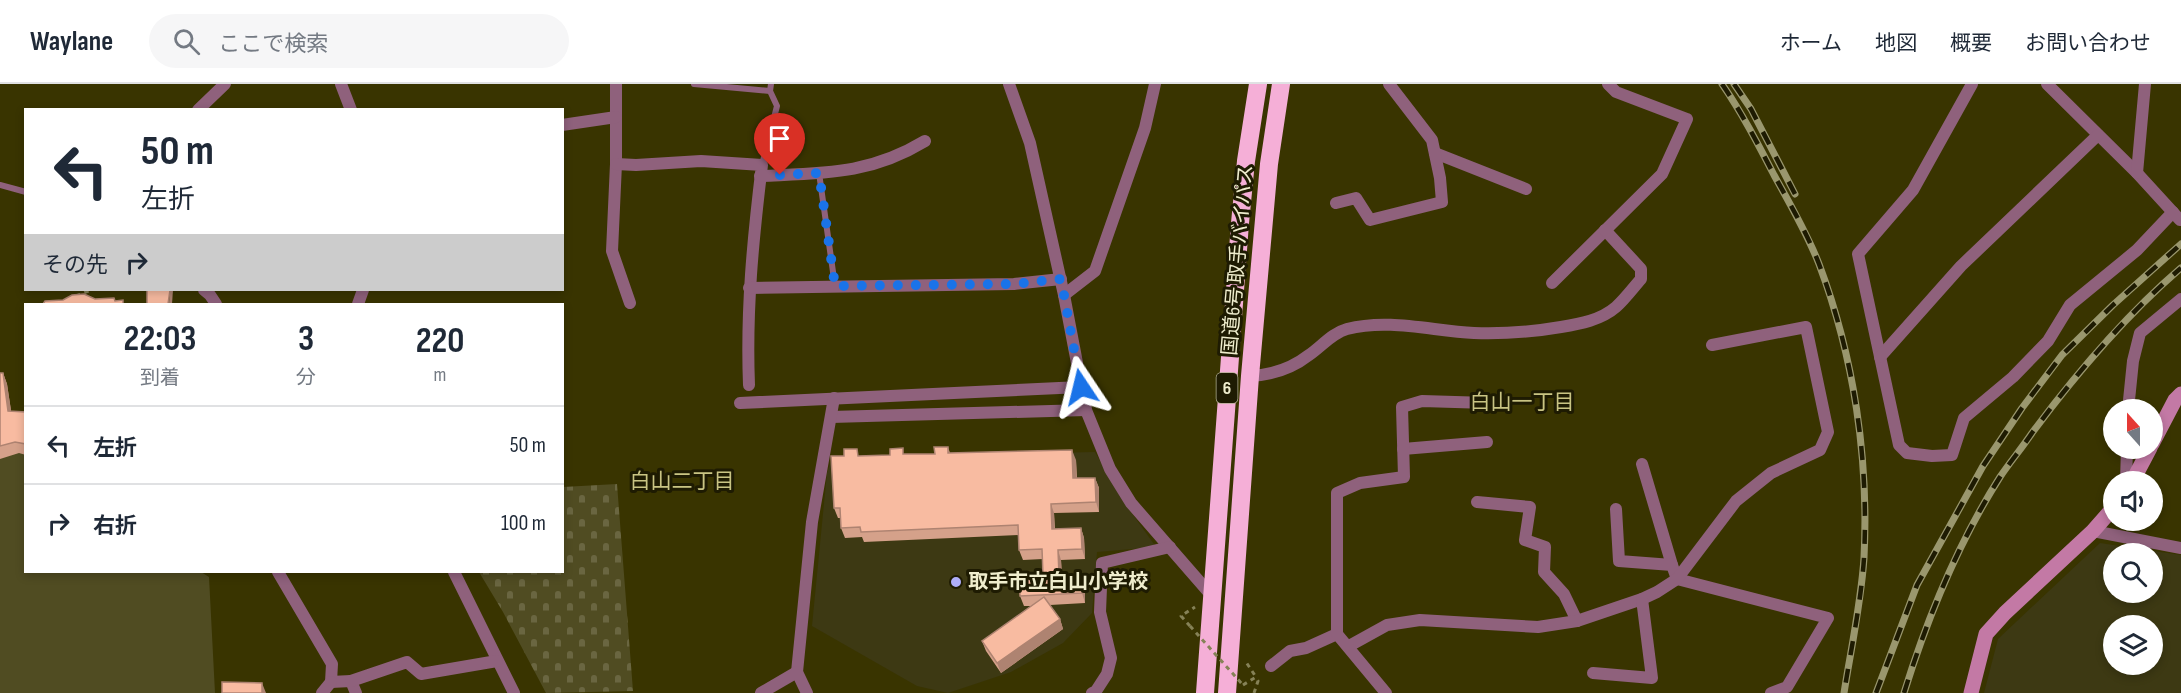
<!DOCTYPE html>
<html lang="ja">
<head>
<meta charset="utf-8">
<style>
  body { margin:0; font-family:"Sofia Sans Condensed","Noto Sans JP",sans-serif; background:#f6f6f7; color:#1f2937; height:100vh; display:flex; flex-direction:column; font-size:22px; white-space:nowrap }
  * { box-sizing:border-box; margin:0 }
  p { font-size:20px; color:#747a83 }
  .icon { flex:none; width:33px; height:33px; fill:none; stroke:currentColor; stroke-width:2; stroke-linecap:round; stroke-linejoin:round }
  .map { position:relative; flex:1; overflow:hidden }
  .details { position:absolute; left:24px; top:219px; width:540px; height:270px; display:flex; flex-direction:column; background:#fff; border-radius:0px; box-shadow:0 3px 9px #0003 }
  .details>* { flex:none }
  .top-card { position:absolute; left:24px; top:24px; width:540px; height:183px; border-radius:0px; box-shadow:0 3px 9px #0003; background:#fff; color:#1f2937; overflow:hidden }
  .needle { width:39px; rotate:339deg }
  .fabs { position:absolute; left:2103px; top:315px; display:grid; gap:12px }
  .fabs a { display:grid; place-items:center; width:60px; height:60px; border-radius:50%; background:#fff; box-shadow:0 3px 9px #0003; font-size:30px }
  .pin { position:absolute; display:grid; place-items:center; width:51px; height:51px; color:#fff; margin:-62px -26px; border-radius:50% 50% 50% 0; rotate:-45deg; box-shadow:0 0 6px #0007 }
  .pin .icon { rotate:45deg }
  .me { position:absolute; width:66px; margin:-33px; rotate:350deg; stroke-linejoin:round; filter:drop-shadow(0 0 4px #0008) }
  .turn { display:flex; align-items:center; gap:21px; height:126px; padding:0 18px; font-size:27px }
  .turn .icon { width:78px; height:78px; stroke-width:2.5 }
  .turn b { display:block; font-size:42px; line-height:51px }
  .then { display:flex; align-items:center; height:57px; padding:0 18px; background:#0003; gap:12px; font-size:22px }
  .eta { display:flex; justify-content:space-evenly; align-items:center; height:102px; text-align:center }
  .eta b { font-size:36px; font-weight:700; line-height:42px }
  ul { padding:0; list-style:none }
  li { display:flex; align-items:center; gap:18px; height:78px; padding:0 18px; border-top:2px solid #e0e1e3 }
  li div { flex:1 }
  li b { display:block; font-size:22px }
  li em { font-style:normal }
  header { display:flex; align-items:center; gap:36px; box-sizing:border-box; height:84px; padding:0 30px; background:#fff; border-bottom:2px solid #e0e1e3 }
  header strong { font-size:28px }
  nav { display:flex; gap:33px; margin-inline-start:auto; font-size:21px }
  .search { width:420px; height:54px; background:#f6f6f7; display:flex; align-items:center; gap:15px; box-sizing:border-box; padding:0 21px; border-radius:33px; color:#747a83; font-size:22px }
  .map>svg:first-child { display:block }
  .built { fill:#3d3913; fill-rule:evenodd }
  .cemetery { fill:url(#cemetery-stones) }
  .garden { fill:#504c22 }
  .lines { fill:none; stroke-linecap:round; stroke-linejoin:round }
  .path { stroke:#868257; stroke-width:3; stroke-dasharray:4.5 4.5; stroke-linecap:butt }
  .lane { stroke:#8f617c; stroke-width:6 }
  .street { stroke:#8f617c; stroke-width:12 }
  .secondary { stroke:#c379a5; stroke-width:15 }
  .highway { stroke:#f5afd7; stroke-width:18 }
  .rail-casing { stroke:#9a976e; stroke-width:7 }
  .rail { stroke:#1e1b02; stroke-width:4.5; stroke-dasharray:14; stroke-linecap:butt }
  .path-bridge { stroke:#868257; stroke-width:3; stroke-dasharray:4.5 4.5; stroke-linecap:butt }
  .wall { fill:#d5a18a }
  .shaded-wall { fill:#ae8371 }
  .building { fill:#f8bba1; stroke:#ae8371; stroke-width:1.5 }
  .route { stroke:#1a73e8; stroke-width:10; stroke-dasharray:0 18 }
  .poi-dot { fill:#afaefa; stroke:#1e1b02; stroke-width:2 }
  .labels { text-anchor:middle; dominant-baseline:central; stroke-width:6; stroke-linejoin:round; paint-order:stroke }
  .shield { fill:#1e1b02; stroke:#b0ae90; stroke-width:1.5 }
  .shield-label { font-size:18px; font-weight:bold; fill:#efedcd }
  .street-label { font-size:20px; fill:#efedcd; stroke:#1e1b02 }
  .poi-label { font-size:20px; font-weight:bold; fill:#efedcd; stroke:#1e1b02; text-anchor:start }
  .neighbourhood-label { font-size:21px; fill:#c9c483; stroke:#1e1b02 }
</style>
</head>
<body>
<header>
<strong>Waylane</strong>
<div class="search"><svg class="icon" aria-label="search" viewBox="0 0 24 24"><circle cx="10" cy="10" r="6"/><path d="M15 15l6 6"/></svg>ここで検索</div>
<nav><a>ホーム</a><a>地図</a><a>概要</a><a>お問い合わせ</a></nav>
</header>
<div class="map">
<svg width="2181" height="609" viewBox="0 0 2181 609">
  <defs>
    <pattern id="cemetery-stones" width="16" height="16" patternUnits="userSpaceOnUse" patternTransform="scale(1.5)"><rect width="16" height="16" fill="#504c22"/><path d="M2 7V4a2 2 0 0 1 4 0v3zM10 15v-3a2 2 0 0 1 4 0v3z" fill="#6a6641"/></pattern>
  </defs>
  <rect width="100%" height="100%" fill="#393400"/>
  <g class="built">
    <path d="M1095,368l26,46 35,49 -59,5 -5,61 -29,30 -52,29 -63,21 -31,-7 -105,-60 15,-153 5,-15z"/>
    <path d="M2100,459l81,12v138h-197l14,-54zM2114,470h38v38h-38zM2114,542h38v38h-38z"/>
  </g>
  <path class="cemetery" d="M617,400l16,207 -87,2 -43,-81 -24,-40h83l1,-85z"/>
  <path class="garden" d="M25,339l1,149h175l8,5 6,116h-215v-266z"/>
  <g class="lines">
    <g class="path">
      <path d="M76,212l15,-6"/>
      <path d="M1190,542l-9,-10 14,-9"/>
      <path d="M1243,601l13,-8 -10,-15"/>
      <path d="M1254,609l4,-12 -2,-4"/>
    </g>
    <g class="lane">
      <path d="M694,0l76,7"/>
      <path d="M762,81l15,-59 -7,-15 1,-7"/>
      <path d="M819,89l16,113"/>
      <path d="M0,101l26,7"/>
    </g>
    <g class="street">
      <path d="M341,0l10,26"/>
      <path d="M616,0v80l-4,87 18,52"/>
      <path d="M1009,0l21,59 34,152 22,115 24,59 21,34 81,93"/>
      <path d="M1972,0l-59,106 -55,64 41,191 8,8 25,3 20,-1 12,-37 49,-41 35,-36 22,-36 67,-55 36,-38"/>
      <path d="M2047,0l90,89 43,47"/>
      <path d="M198,26l27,-26"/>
      <path d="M562,41l54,-8"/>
      <path d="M1435,69l91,36"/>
      <path d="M616,80l20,1 65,-4 61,4c-9,74 -16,145 -13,220"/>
      <path d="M2137,89l8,-89"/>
      <path d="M760,92c63,-3 109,-1 165,-35"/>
      <path d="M1336,119l20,-5 14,22 72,-18 -2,-24 -8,-38 -43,-56"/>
      <path d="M1552,199l110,-109 25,-55 -71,-27 -8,-8"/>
      <path d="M749,204l265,-4 47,-5"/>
      <path d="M204,206l6,5 6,9"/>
      <path d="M1064,211l31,-24 50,-143 10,-44"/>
      <path d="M358,220l5,-14"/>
      <path d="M1880,273l81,-91 137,-131"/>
      <path d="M1250,292c23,-1 41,-7 59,-21 12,-8 23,-22 38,-26 42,-11 85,2 127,4 30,1 58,-1 87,-6 19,-3 40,-7 55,-20 9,-8 17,-19 25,-28v-10l-36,-39"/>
      <path d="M740,319l341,-16"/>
      <path d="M2128,326l5,-49 7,-28 41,-34"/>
      <path d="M831,333l255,-7"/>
      <path d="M1403,365l84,-7"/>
      <path d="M1642,380l30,101"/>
      <path d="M2126,398l1,-34"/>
      <path d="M1477,418l53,5 -5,33 20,7 -1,25 20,22 13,27"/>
      <path d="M1616,425l3,52 53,4 5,14 151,39 -41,69 -16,6"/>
      <path d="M2093,447l88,17"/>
      <path d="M278,488l54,92 -1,18 20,-1 5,12"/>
      <path d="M454,488l60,121"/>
      <path d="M1349,562l38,-21 33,-5 118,7 39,-6 65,-22 15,-7 20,-13 59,-78 35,-28 49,-23 8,-18 -22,-105 -94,18"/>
      <path d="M1271,582l19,-15 16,-3 31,-14"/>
      <path d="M797,588l15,-150 22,-124"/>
      <path d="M1593,589l59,5 -10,-79"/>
      <path d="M351,597l56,-19 14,12 76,-13"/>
      <path d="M322,609l9,-11"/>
      <path d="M761,609l36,-21 10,21"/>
      <path d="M1092,609l4,-2 11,-17 4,-16 -11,-46 2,-49 68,-16"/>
      <path d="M1386,609l-49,-59v-141l23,-10 44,-6 -2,-70 20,-6 66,2"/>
    </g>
    <g class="secondary">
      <path d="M2152,360l23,-44 6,-6"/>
      <path d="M2132,398l18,-34"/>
      <path d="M1971,609l15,-59 19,-21 88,-82 21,-24"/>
    </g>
    <g class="highway">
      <path d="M1205,609l35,-470 6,-62 12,-77"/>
      <path d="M1227,609l23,-317 19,-212 12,-80"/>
    </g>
    <defs>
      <g id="rail">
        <path d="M1722,0c20,29 36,60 52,91 16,29 33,58 45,89 35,93 50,195 45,294 -3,45 -13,91 -20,135"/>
        <path d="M1734,0l17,25 44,85"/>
        <path d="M1876,609l41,-108 66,-119 39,-58 40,-53 51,-50 68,-61"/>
        <path d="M1904,609c23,-74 54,-150 96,-216 10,-15 22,-29 32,-44 44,-59 93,-117 149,-165"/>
      </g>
    </defs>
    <use href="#rail" class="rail-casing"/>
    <use href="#rail" class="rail"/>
    <path class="path-bridge" d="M1190,542l53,59"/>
  </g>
  <g class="wall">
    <path d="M0,289h3l4,11 4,27 15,1v43l-7,-2 -19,6z"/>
    <path d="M948,363l2,6 126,7 1,18h18l4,10v24l-45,1 1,16 26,-1 3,10 1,21 -24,1 1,15 19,-1 4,10v19l-35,2 10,14 3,10 -62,44 -15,-22 -4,-10 51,-35h-9l-4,-10 23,-21v-16l-20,1 -4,-10v-15l-155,7 -2,-5 -17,1 -4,-10v-10h-3l-4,-10 26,-52 75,-2z"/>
  </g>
  <g class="shaded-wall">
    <path d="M170,206h3l-1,14h-3z"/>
    <path d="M3,289l4,11 6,39 -5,-12z"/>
    <path d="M1072,366l4,10 1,28 -4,-10z"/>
    <path d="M1095,394l4,10v24l-3,-10z"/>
    <path d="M1051,420l3,9 1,26 -3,-10z"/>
    <path d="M1081,444l3,10 1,21 -3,-10z"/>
    <path d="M1058,466l3,10 1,25 -3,-10z"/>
    <path d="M1081,490l4,10v19l-3,-10z"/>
    <path d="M1060,535l3,10 -62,44 -4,-10z"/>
    <path d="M262,599l4,10h-4z"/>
  </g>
  <g class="building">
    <path d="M147,206h23l-2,14h2h-23z"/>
    <path d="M84,210l11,5 19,-1 1,3 8,-1v4h-87h7l2,-3 18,-1 9,-5z"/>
    <path d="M0,289h3l5,38 18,1v32l-11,-2 -15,4z"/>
    <path d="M934,363h14v6l124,-3 1,28h22l1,24 -45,2 1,25 29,-1 1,21 -24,1 1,25 22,-1 1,19 -62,3 -1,-20 24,-1 -1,-26 -23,1 -1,-25 -157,7 -1,-5 -19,1 -1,-20h-6l-3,-52h13v-7h13l1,7 32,-1v-6l13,-1v6h32z"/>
    <path d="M1044,513l16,22 -63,44 -15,-22z"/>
    <path d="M222,598l40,1v10h-40z"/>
  </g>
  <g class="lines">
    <path class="route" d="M780,91l39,-2 16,113 179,-2 47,-5 20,108"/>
  </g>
  <circle class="poi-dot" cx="956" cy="498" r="6"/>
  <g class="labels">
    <rect class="shield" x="1216.5" y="289" width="21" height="30" rx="4.5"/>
    <g class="shield-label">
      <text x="1227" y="304">6</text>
    </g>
    <g class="street-label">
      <text transform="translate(1238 176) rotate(-85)">国道6号 取手バイパス</text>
    </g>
    <g class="poi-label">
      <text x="968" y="498">取手市立白山小学校</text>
    </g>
    <g class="neighbourhood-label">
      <text x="1522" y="318">白山一丁目</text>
      <text x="682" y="397">白山二丁目</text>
    </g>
  </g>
</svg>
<div class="fabs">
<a><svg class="needle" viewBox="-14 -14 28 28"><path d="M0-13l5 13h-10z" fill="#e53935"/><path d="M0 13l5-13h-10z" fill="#747a83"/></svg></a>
<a><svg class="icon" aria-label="sound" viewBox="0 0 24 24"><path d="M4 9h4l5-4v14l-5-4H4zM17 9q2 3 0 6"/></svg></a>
<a><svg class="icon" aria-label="search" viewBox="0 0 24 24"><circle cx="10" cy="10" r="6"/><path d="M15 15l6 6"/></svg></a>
<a><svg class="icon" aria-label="layers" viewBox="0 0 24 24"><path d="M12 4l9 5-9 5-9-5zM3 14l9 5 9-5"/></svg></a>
</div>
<div class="pin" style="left:780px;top:91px;background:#d93025"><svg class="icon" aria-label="arrive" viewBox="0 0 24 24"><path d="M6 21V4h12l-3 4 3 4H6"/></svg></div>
<svg class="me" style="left:1081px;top:303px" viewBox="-20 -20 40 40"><path d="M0-17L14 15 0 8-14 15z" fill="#1a73e8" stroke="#fff" stroke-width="4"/></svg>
<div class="top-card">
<div class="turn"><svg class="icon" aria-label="left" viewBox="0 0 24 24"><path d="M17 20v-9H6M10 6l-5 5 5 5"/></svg><div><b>50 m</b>左折</div></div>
<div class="then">その先<svg class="icon" aria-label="right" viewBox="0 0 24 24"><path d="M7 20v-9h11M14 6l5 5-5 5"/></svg></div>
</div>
<section class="details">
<div class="eta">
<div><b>22:03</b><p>到着</p></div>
<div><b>3</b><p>分</p></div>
<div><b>220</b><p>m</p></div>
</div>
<ul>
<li><svg class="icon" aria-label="left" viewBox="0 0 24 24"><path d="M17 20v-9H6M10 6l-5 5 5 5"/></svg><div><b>左折</b></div><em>50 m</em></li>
<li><svg class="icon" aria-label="right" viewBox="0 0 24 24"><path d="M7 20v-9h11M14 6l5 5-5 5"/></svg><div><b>右折</b></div><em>100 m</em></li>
</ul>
</section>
</div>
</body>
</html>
